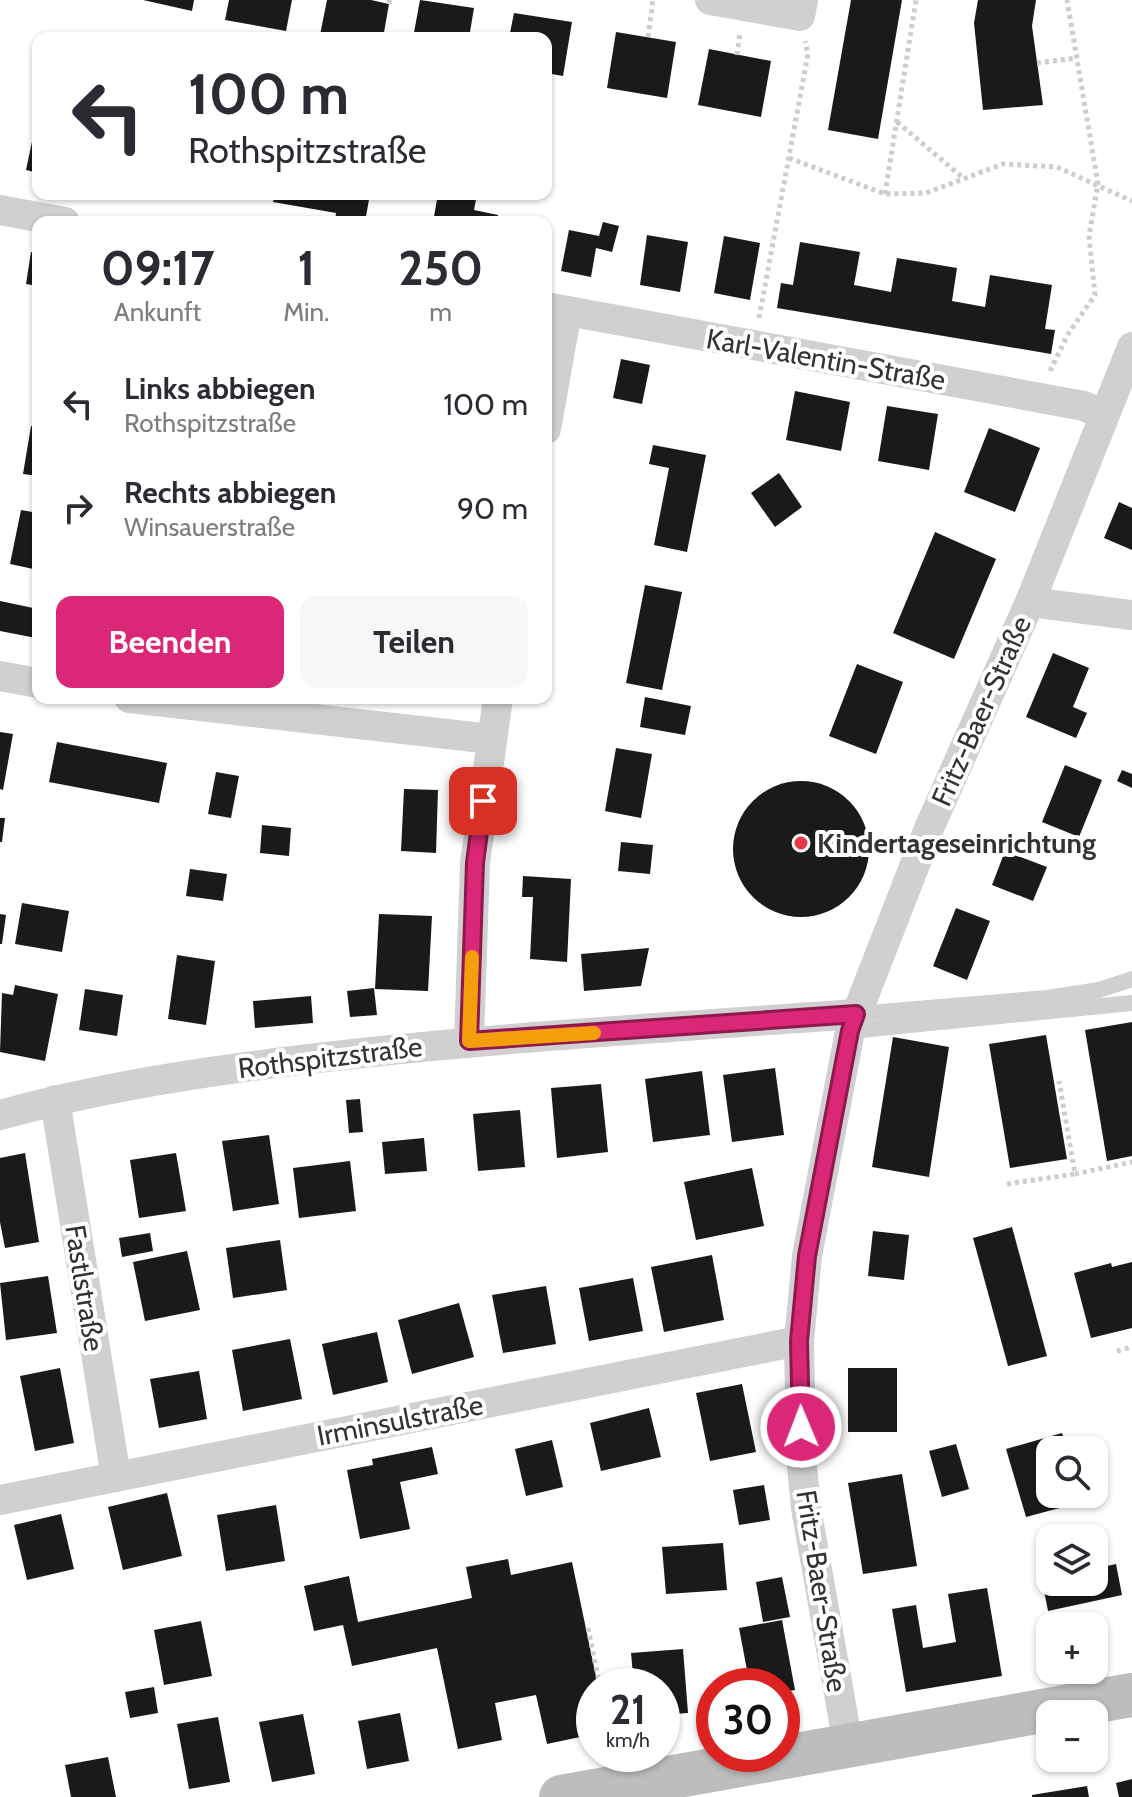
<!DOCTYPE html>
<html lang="de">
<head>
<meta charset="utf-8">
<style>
  body { margin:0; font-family:Cabin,sans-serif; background:#f7f7f7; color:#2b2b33; height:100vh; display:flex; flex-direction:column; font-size:30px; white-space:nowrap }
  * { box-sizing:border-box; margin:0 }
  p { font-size:26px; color:#7c7c81 }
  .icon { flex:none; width:44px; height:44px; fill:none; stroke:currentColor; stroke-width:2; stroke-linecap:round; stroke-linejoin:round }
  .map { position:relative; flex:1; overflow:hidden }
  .details { position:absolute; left:32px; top:216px; width:520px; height:488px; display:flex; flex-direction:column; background:#fff; border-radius:16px; box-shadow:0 2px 6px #0004 }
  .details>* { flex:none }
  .guide { position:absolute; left:32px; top:32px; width:520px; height:168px; border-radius:16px; box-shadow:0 2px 6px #0004; background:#fff; color:#2b2b33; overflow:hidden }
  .tools { position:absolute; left:1036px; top:1436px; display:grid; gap:16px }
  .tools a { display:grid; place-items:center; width:72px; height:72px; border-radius:16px; background:#fff; box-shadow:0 2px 6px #0004; font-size:40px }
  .speed { position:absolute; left:576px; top:1668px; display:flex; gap:16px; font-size:40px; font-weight:700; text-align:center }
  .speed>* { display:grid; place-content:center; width:104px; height:104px; border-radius:50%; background:#fff; box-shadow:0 2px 6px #0004; line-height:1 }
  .speed small { font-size:20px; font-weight:400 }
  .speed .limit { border:12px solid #d22; background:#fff; color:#111 }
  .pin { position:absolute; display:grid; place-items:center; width:68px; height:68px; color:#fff; margin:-34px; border-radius:16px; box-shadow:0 4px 12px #0006 }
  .me { position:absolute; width:88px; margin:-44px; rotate:359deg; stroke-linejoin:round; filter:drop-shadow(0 0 6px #0008) }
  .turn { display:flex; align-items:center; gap:28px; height:168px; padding:0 24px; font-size:36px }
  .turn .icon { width:104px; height:104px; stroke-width:2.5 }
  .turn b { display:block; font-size:56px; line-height:68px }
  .eta { display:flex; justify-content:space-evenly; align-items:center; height:136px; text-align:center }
  .eta b { font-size:48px; font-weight:700; line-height:56px }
  .button { display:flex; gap:16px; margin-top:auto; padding:16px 24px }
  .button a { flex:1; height:92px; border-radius:16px; background:#db2777; color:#fff; font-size:32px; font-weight:700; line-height:92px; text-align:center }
  .button a+a { background:#f7f7f7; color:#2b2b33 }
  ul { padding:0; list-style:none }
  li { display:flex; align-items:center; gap:24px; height:104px; padding:0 24px }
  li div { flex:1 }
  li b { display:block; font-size:30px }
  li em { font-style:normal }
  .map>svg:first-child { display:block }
  .building { fill:#1a1a1a }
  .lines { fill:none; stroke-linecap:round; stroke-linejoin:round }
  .path { stroke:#cdcdcd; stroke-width:5; stroke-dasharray:4 4; stroke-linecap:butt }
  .lane { stroke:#d0d0d0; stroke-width:16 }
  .street { stroke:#d0d0d0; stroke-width:30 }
  .secondary { stroke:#bdbdbd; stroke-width:44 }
  .route-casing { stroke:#8e194d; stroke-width:20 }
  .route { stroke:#db2777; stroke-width:14 }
  .slow { stroke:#f59e0b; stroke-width:14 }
  .poi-dot { fill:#e63946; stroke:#fff; stroke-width:3 }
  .labels { text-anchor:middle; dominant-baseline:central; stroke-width:8; stroke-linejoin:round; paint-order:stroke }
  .street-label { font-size:28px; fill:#333; stroke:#fff }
  .poi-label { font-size:28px; font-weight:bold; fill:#333; stroke:#fff; text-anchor:start }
</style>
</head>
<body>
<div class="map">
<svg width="1132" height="1797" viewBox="0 0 1132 1797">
  <rect width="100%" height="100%" fill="#fff"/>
  <g class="building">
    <path d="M143,0h51l-2,11z"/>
    <path d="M229,0h63l-6,31 -61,-11z"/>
    <path d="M327,0h44l18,4 -6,34h-45l-18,-3z"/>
    <path d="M420,0l54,8 -5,30h-56z"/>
    <path d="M851,0h51l-24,139 -50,-9z"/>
    <path d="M978,0h58l-4,26 11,79 -60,5 -9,-87z"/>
    <path d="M514,13l58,9 -9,54 -17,-3v-35h-37z"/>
    <path d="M616,32l60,10 -9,56 -60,-10z"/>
    <path d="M709,49l62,12 -10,56 -63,-12z"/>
    <path d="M37,118h1v55l-12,-3z"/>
    <path d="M275,194h95l-5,28h-30l1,-9 -63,-11z"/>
    <path d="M438,194h39l-3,16 24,5 -1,7h-64z"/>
    <path d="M603,222l16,4 -7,26 -16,-4 -5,29 -30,-6 8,-41 30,6z"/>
    <path d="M647,235l41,7 -8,50 -40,-7z"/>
    <path d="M724,236l36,7 -10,57 -36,-7z"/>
    <path d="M800,242l60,10 -6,33 37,7 6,-34 60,10 -5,33 33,6 5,-32 62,10 -7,44 10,1 -4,24 -274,-46 4,-25 12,2z"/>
    <path d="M31,252l7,1v33l-12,-2z"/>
    <path d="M621,359l29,6 -8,39 -29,-6z"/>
    <path d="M36,363h2v25l-5,-1z"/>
    <path d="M795,391l55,11 -9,49 -55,-11z"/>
    <path d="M887,406l51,8 -9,56 -51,-9z"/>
    <path d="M31,426l7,1v49l-15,-2z"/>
    <path d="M989,428l51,20 -25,64 -51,-20z"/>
    <path d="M653,445l53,10 -19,97 -33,-7 15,-77 -20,-4z"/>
    <path d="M779,473l23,34 -27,20 -24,-34z"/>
    <path d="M1119,502l13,6v42l-28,-12z"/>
    <path d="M21,510l17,3v57l-28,-6z"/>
    <path d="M935,532l61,27 -42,100 -61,-26z"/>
    <path d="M645,585l37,7 -20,98 -36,-7z"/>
    <path d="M0,601l38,8 -2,29 -36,-7z"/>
    <path d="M1053,653l36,15 -16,39 14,6 -11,25 -50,-21z"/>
    <path d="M857,664l46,18 -27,72 -47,-18z"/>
    <path d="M645,697l46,9 -6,29 -45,-8z"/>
    <path d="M0,732l13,2 -10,56 -3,-1z"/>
    <path d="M57,742l110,21 -8,40 -110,-21z"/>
    <path d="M616,748l36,6 -11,64 -36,-7z"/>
    <path d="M1065,765l37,15 -23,57 -37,-15z"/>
    <path d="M1122,770l10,4v14l-15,-7z"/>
    <path d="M216,772l23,4 -8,42 -23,-4z"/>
    <circle cx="801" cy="849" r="68"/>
    <path d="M404,789l34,1 -2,63 -35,-2z"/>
    <path d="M0,818h5l-3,24h-2z"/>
    <path d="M262,825l29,3 -2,28 -29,-3z"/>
    <path d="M621,842l32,3 -3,29 -32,-3z"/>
    <path d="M1005,851l42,16 -14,34 -41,-16z"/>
    <path d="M190,869l37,5 -4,27 -37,-5z"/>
    <path d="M523,876l48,3 -4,83 -37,-3 3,-62h-11z"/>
    <path d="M22,903l47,8 -7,41 -47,-8z"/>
    <path d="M956,908l34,13 -23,59 -34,-14z"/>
    <path d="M0,914l6,1 -4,29h-2z"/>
    <path d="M379,914l53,2 -4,75 -53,-2z"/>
    <path d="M649,948l-8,38 -57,5 -3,-37z"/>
    <path d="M177,955l38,6 -9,64 -38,-6z"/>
    <path d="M15,985l43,9 -13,67 -45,-9 2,-59 11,2z"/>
    <path d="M374,988l3,27 -27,2 -3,-26z"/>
    <path d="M85,989l38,6 -6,41 -38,-6z"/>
    <path d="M311,996l2,27 -58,5 -2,-27z"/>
    <path d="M1132,1022v134l-25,5 -22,-131z"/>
    <path d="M1046,1035l21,124 -57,9 -21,-124z"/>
    <path d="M893,1037l56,10 -20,130 -57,-10z"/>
    <path d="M775,1068l9,67 -52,7 -9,-67z"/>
    <path d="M702,1071l8,64 -57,7 -8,-63z"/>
    <path d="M601,1084l7,68 -51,6 -6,-70z"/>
    <path d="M360,1099l3,33 -14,1 -3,-33z"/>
    <path d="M520,1110l5,57 -47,4 -5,-57z"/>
    <path d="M269,1135l10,69 -46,7 -11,-70z"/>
    <path d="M424,1138l3,33 -42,3 -3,-32z"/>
    <path d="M25,1153l14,89 -34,6 -5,-26v-64z"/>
    <path d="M176,1153l10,58 -47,7 -9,-58z"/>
    <path d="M350,1161l6,50 -57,7 -6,-50z"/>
    <path d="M752,1168l12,58 -68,14 -12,-58z"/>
    <path d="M1012,1227l35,129 -39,10 -35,-128z"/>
    <path d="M873,1231l36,4 -5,45 -36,-4z"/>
    <path d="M150,1233l3,18 -31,6 -3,-19z"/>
    <path d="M280,1240l7,50 -54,8 -7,-50z"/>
    <path d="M187,1251l13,59 -55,11 -12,-59z"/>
    <path d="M712,1255l12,65 -60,12 -13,-65z"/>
    <path d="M1132,1262v66l-41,10 -17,-65 37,-10 1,4z"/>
    <path d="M48,1276l9,57 -51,7 -6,-57z"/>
    <path d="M633,1278l10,53 -54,10 -10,-53z"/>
    <path d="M546,1286l10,58 -53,9 -11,-58z"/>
    <path d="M459,1303l15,54 -62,17 -14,-54z"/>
    <path d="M377,1332l11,50 -55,13 -11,-51z"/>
    <path d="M290,1339l12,60 -59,12 -11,-61z"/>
    <path d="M60,1368l14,75 -39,8 -15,-75z"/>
    <rect x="848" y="1368" width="49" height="64"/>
    <path d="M199,1371l8,48 -48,9 -9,-49z"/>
    <path d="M742,1384l14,68 -46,9 -14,-68z"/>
    <path d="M649,1408l12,49 -60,14 -11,-48z"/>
    <path d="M1062,1433l5,17h-17v44h30l2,8 -56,15 -20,-68z"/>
    <path d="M552,1440l11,47 -37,9 -11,-47z"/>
    <path d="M956,1444l13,45 -27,8 -13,-46z"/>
    <path d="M432,1447l6,27 -38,8 10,47 -50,10 -13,-69 26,-5 -1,-6z"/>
    <path d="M902,1474l15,92 -54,8 -15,-91z"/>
    <path d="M764,1485l6,35 -31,5 -6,-35z"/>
    <path d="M167,1493l15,63 -59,14 -15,-63z"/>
    <path d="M276,1505l9,56 -59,10 -9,-56z"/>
    <path d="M61,1514l13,55 -47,11 -13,-55z"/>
    <path d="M723,1543l4,47 -61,4 -4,-47z"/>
    <path d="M508,1559l3,16 61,-13 26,124h-4v48l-47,10 -11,-49 -41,8 7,37 -44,9 -21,-101 -85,18 -9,-41 -29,6 -10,-45 45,-10 9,46 114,-24 -6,-31z"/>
    <path d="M1116,1564l6,31 -74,16 -6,-31 8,-2v4h44v-13z"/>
    <path d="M782,1577l8,40 -27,5 -7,-40z"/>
    <path d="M987,1588l15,88 -96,16 -14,-83 24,-4 7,43 33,-6 -8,-48z"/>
    <path d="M782,1620l13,70 -13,2v-6h-32l-11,-58z"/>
    <path d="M201,1621l11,55 -48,9 -10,-55z"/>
    <path d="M1050,1628v29h-1l-7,-27z"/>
    <path d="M683,1649l5,64 -26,2v-29h-28l-3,-33z"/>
    <path d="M154,1687l4,26 -28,5 -5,-26z"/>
    <path d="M400,1713l9,48 -42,8 -9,-48z"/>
    <path d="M303,1714l12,60 -43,8 -13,-60z"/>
    <path d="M218,1717l12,65 -41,7 -12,-65z"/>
    <path d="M108,1757l8,40h-45l-6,-32z"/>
    <path d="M1132,1779v18h-13l-3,-14z"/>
    <path d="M1087,1786l2,11h-57v-2z"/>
  </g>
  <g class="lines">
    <g class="path">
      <path d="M389,4v-4"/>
      <path d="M648,37l5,-37"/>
      <path d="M737,55l3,-23"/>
      <path d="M1037,63l40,-5"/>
      <path d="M897,122l65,55"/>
      <path d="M789,158l96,36 41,-1 77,-29 54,3 75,34"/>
      <path d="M885,194l31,-194"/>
      <path d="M759,318l49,-264 -3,-13"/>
      <path d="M1050,371l18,-37 27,-39 -6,-59 9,-52 -31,-184"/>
      <path d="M1075,1174l57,-12"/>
      <path d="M1007,1184l68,-10 -16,-93"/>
      <path d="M1117,1351l15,-4"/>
      <path d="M588,1628l12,58"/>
    </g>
    <g class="lane">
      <path d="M856,1014l191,-16 52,-8 33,-11"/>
      <path d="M850,1031l282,-28"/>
    </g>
    <g class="street">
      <path d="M710,0l90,16 3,-16"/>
      <path d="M0,210l65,12"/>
      <path d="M546,307l538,99 20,9"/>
      <path d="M546,429l21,-118"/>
      <path d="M1030,602l102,13"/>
      <path d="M0,676l38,7"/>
      <path d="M129,698l362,41"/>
      <path d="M469,1041l6,-178 23,-165"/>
      <path d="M55,1100l61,377"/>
      <path d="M0,1115c116,-32 234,-48 353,-61 167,-18 335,-28 503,-40"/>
      <path d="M0,1500l799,-159"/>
      <path d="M848,1744l-42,-236 -5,-53 -2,-114 8,-85 43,-225 80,-205 100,-224 102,-255"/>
    </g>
    <path class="secondary" d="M561,1797l571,-102"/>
  </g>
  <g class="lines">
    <defs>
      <path id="route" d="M483,801l-8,62 -6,178 387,-27 -6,17 -43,225 -8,85 2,86"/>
    </defs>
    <use href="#route" class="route-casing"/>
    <use href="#route" class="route"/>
    <path class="slow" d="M472,957l-3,84 125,-8"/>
  </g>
  <circle class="poi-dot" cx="801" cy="843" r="8"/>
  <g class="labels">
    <g class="street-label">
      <text transform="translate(826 359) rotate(10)">Karl-Valentin-Straße</text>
      <text transform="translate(981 711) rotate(-66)">Fritz-Baer-Straße</text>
      <text transform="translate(330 1057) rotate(-7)">Rothspitzstraße</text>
      <text transform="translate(85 1288) rotate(81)">Fastlstraße</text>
      <text transform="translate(400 1420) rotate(-11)">Irminsulstraße</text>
      <text transform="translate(822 1591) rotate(81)">Fritz-Baer-Straße</text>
    </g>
    <g class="poi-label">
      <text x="817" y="843">Kindertageseinrichtung</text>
    </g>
  </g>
</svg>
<div class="tools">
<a><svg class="icon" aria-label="search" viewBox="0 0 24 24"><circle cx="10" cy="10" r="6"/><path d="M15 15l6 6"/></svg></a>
<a><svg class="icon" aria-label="layers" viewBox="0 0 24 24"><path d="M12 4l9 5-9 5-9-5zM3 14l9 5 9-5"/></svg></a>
<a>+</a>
<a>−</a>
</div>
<div class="speed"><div>21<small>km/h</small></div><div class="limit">30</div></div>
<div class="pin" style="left:483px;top:801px;background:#d93025"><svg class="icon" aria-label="arrive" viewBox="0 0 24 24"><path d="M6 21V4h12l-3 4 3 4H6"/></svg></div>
<svg class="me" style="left:801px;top:1427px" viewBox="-20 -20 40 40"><circle r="17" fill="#db2777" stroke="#fff" stroke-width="3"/><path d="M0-11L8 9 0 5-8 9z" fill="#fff"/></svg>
<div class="guide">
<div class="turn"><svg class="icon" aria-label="left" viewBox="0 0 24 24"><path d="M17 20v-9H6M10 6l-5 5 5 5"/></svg><div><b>100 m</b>Rothspitzstraße</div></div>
</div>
<section class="details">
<div class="eta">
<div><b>09:17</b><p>Ankunft</p></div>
<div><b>1</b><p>Min.</p></div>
<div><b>250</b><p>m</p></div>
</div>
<ul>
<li><svg class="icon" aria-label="left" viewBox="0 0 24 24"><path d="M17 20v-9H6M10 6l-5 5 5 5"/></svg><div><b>Links abbiegen</b><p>Rothspitzstraße</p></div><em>100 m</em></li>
<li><svg class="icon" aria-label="right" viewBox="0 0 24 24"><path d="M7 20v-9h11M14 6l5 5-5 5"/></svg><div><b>Rechts abbiegen</b><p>Winsauerstraße</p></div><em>90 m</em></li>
</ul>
<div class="button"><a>Beenden</a><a>Teilen</a></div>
</section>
</div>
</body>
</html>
